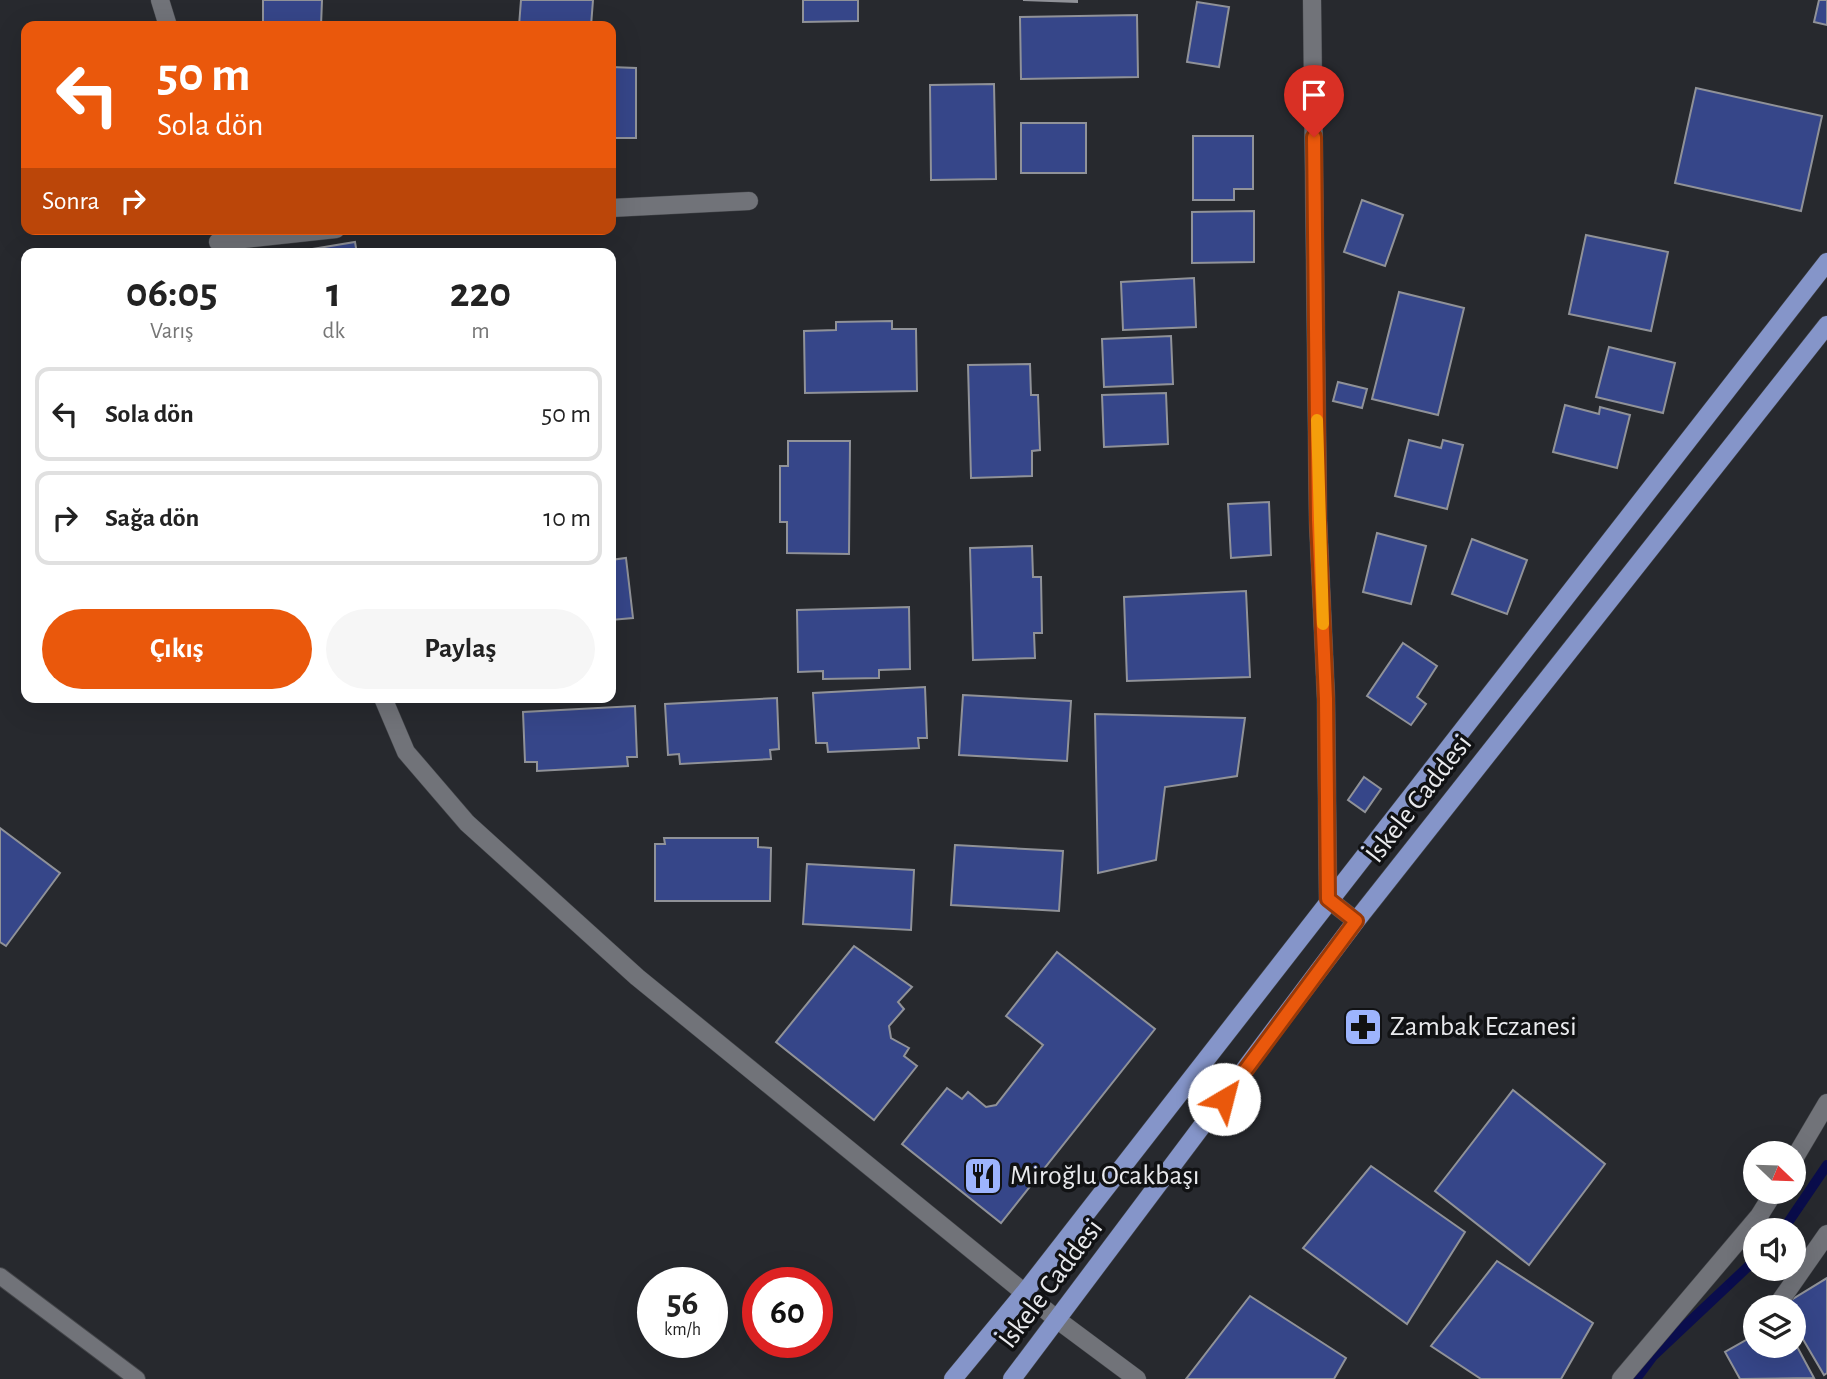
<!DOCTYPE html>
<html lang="tr">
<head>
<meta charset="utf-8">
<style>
  body { margin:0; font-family:"Alegreya Sans",sans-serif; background:#f6f6f6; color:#222; height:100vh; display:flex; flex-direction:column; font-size:26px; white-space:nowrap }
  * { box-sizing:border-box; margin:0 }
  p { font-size:23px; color:#767676 }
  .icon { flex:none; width:38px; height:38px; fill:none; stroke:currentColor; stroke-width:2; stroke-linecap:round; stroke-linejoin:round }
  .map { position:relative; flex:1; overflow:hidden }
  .details { position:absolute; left:21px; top:248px; width:595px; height:455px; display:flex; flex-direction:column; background:#fff; border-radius:14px; box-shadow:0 7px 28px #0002 }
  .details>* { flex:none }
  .hud { position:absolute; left:21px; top:21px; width:595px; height:214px; border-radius:14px; box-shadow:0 7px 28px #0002; background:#ea580c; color:#fff; overflow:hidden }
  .needle { width:46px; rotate:113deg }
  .controls { position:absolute; left:1743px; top:1141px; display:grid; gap:14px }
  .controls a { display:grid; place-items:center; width:63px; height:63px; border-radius:50%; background:#fff; box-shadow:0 7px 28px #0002; font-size:35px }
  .speed { position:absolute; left:637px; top:1267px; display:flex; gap:14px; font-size:35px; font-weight:700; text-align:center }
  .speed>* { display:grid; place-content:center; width:91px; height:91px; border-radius:50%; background:#fff; box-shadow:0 7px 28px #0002; line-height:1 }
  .speed small { font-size:18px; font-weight:400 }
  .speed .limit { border:10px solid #d22; background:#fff; color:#111 }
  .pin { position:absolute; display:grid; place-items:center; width:60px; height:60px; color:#fff; margin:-72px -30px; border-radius:50% 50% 50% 0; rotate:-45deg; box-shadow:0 0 7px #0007 }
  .pin .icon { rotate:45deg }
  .me { position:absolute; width:77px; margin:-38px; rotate:37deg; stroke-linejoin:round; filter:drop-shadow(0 0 5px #0008) }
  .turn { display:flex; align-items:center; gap:24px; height:147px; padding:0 21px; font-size:32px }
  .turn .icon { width:91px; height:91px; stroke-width:2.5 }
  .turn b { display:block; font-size:49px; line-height:60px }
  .then { display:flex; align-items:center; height:66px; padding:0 21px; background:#0003; gap:14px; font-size:26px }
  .eta { display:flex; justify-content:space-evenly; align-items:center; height:119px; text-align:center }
  .eta b { font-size:42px; font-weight:600; line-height:49px }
  .cta { display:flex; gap:14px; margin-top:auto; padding:14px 21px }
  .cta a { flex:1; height:80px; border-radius:42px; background:#ea580c; color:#fff; font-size:28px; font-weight:600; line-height:80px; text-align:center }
  .cta a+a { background:#f6f6f6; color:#222 }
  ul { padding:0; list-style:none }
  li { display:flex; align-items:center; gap:21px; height:94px; margin:0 14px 10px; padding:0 7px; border:4px solid #e0e0e0; border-radius:14px }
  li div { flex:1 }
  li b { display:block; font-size:26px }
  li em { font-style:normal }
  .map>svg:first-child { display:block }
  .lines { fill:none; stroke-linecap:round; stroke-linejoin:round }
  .stream { stroke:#0a0d4d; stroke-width:10 }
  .building { fill:#364689; stroke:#909298; stroke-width:2 }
  .lane-casing { stroke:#44464a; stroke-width:18 }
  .street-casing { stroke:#44464a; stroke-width:19 }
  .primary-casing { stroke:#44464a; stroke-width:19 }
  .lane { stroke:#717379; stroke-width:16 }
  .street { stroke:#717379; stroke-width:18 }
  .primary { stroke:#8595c9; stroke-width:18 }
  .route-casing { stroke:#983908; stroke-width:18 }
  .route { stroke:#ea580c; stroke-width:12 }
  .slow { stroke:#f59e0b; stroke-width:12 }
  .labels { text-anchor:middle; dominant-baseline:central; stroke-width:7; stroke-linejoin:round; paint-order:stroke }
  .street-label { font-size:28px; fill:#e9eaed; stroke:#111214 }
  .poi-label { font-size:28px; fill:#e9eaed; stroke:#111214; text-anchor:start }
</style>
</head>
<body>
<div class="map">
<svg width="1827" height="1379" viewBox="0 0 1827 1379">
  <rect width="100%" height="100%" fill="#27292e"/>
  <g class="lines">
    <g class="stream">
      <path d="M1783,1230l44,-65"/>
      <path d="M1636,1379l17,-23 102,-96"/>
    </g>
  </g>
  <g class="building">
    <path d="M263,0h59l-1,26h-58z"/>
    <path d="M521,0h72l-2,26h-72z"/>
    <path d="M803,0h55v21l-55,1z"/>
    <path d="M1023,0h54v2z"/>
    <path d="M1819,0h8v25l-13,-3z"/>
    <path d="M1197,2l32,5 -10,60 -32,-5z"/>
    <path d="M1137,15l1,62 -117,2 -1,-62z"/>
    <path d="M611,67l25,1v70h-25z"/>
    <path d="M994,84l2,95 -65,1 -1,-95z"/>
    <path d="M1696,88l126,28 -21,95 -126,-28z"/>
    <rect x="1021" y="123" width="65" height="50"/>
    <path d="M1193,136h60v53h-19v11h-41z"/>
    <path d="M1362,200l41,15 -18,51 -41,-14z"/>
    <path d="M1254,211v51l-62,1v-51z"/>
    <path d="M1586,235l82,17 -17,79 -82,-17z"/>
    <path d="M355,242l2,12h-62l-1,-2z"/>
    <path d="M1194,278l2,49 -73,3 -2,-48z"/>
    <path d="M1399,292l65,16 -26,107 -66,-16z"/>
    <path d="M892,321v8h24l1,62 -112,2 -1,-62 32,-1v-8z"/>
    <path d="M1171,336l2,48 -69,3 -2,-48z"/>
    <path d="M1609,347l66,16 -12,50 -67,-16z"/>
    <path d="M1030,364l1,31h7l2,55 -8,1v25l-61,2 -3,-113z"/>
    <path d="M1338,382l29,7 -5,19 -29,-7z"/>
    <path d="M1166,393l2,51 -64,3 -2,-52z"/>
    <path d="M1565,405l34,9 1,-7 30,8 -13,53 -64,-16z"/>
    <path d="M1409,440l32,8 2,-8 20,5 -16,64 -52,-13z"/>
    <path d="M788,441h62l-1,113 -62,-1v-31h-7v-56h8z"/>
    <path d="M1269,502l2,53 -40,3 -3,-54z"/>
    <path d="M1377,533l49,13 -15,58 -48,-12z"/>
    <path d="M1472,539l55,21 -20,54 -55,-20z"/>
    <path d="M1032,546l1,31h8l1,56h-8l1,25 -62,2 -3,-112z"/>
    <path d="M626,558l7,60 -22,2v-60z"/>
    <path d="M1246,591l4,86 -123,4 -3,-84z"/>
    <path d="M909,607l1,62 -31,1v8l-56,1v-8l-25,1 -1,-62z"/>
    <path d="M1403,643l34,23 -20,31 9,7 -15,21 -44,-29z"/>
    <path d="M925,687l2,51h-9l1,10 -91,4 -1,-9h-11l-3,-50z"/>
    <path d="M963,695l108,6 -4,60 -108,-6z"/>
    <path d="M777,698l2,51 -9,1 1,9 -91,5 -1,-10 -11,1 -3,-51z"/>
    <path d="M635,706l2,51h-10l1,9 -91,5v-9h-12l-2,-50z"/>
    <path d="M1095,714l150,4 -8,58 -72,11 -9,73 -58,13z"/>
    <path d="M1364,777l17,12 -16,23 -17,-12z"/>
    <path d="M0,828l60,45 -54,73 -6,-4z"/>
    <path d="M664,838h94v9l13,1 -1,53h-115v-57h10z"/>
    <path d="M955,845l108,6 -4,60 -108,-6z"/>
    <path d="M807,864l107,6 -3,60 -108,-6z"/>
    <path d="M854,946l58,41 -14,15 6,7 -15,17 2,12 18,10 -5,8 13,10 -43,54 -98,-78z"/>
    <path d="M1057,952l98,77 -154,194 -99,-79 45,-56 15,11 6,-7 18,15 10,-2 47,-60 -37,-29z"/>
    <path d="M1513,1090l92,74 -76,101 -94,-74z"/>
    <path d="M1371,1166l94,66 -58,92 -104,-76z"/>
    <path d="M1497,1261l96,62 -32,56h-80l-50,-33z"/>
    <path d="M1827,1278v95l-3,2 -30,-51v-17l-11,-2z"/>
    <path d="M1250,1296l96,62 -12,21h-148z"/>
    <path d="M1755,1335v11h39v-5l20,37 -74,1 -15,-27z"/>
  </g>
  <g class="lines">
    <defs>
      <path id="lane" d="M0,1276l137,103"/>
      <g id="street">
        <path d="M160,0l8,26"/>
        <path d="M1312,0l6,520 8,179 2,200 28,22"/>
        <path d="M611,208l138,-7"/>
        <path d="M218,242l118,-13"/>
        <path d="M383,698l23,54 61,71 170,154 422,344 78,58"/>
        <path d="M1794,1159l33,-56"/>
        <path d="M1776,1307l51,-73"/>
        <path d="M1621,1379l138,-163 15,-24"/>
      </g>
      <g id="primary">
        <path d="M953,1379l72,-87 802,-1030"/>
        <path d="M1012,1379l344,-458 471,-596"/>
      </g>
    </defs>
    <use href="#lane" class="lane-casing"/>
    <use href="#street" class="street-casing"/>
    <use href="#primary" class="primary-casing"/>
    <use href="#lane" class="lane"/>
    <use href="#street" class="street"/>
    <use href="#primary" class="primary"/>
  </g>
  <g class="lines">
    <defs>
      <path id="route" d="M1224,1099l132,-178 -28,-22 -2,-200 -8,-179 -4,-383"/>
    </defs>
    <use href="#route" class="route-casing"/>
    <use href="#route" class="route"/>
    <path class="slow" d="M1317,420l6,204"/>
  </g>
  <defs>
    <symbol id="pharmacy-square" viewBox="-11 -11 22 22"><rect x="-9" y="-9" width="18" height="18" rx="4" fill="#9db4fd" stroke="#111214"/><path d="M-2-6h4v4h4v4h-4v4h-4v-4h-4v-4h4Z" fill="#111"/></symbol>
    <symbol id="restaurant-square" viewBox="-11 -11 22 22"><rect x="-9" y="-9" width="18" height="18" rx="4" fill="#9db4fd" stroke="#111214"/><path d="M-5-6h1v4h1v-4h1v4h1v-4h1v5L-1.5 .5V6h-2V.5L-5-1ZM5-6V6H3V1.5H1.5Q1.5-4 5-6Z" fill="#111"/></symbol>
  </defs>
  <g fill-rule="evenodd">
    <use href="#pharmacy-square" x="1341" y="1005" width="44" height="44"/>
    <use href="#restaurant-square" x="961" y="1154" width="44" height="44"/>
  </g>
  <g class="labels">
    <g class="street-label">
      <text transform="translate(1419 799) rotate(-52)">İskele Caddesi</text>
      <text transform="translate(1051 1284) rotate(-53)">İskele Caddesi</text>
    </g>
    <g class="poi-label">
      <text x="1390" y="1027">Zambak Eczanesi</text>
      <text x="1010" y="1176">Miroğlu Ocakbaşı</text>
    </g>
  </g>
</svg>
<div class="controls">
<a><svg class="needle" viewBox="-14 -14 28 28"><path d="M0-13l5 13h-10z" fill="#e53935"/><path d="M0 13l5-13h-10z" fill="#767676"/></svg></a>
<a><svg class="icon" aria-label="sound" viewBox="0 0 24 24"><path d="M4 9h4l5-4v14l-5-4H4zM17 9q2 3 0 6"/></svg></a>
<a><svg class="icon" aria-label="layers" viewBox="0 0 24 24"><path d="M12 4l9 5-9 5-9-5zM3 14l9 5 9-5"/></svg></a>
</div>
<div class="speed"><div>56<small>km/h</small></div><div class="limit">60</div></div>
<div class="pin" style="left:1314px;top:137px;background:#d93025"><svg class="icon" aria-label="arrive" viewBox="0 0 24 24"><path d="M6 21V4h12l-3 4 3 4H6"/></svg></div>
<svg class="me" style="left:1224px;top:1099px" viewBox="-20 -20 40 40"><circle r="19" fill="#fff"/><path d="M0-13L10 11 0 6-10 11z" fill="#ea580c"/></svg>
<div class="hud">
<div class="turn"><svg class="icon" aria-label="left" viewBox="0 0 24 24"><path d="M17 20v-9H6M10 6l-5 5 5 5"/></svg><div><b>50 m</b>Sola dön</div></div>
<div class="then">Sonra<svg class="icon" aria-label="right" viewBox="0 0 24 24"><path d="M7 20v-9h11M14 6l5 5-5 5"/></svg></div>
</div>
<section class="details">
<div class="eta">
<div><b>06:05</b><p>Varış</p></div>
<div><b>1</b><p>dk</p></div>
<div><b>220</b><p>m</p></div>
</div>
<ul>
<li><svg class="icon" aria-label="left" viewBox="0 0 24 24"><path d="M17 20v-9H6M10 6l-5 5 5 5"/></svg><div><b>Sola dön</b></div><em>50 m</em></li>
<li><svg class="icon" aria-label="right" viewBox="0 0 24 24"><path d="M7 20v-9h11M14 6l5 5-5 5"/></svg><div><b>Sağa dön</b></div><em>10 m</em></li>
</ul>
<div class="cta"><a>Çıkış</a><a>Paylaş</a></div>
</section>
</div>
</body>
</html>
